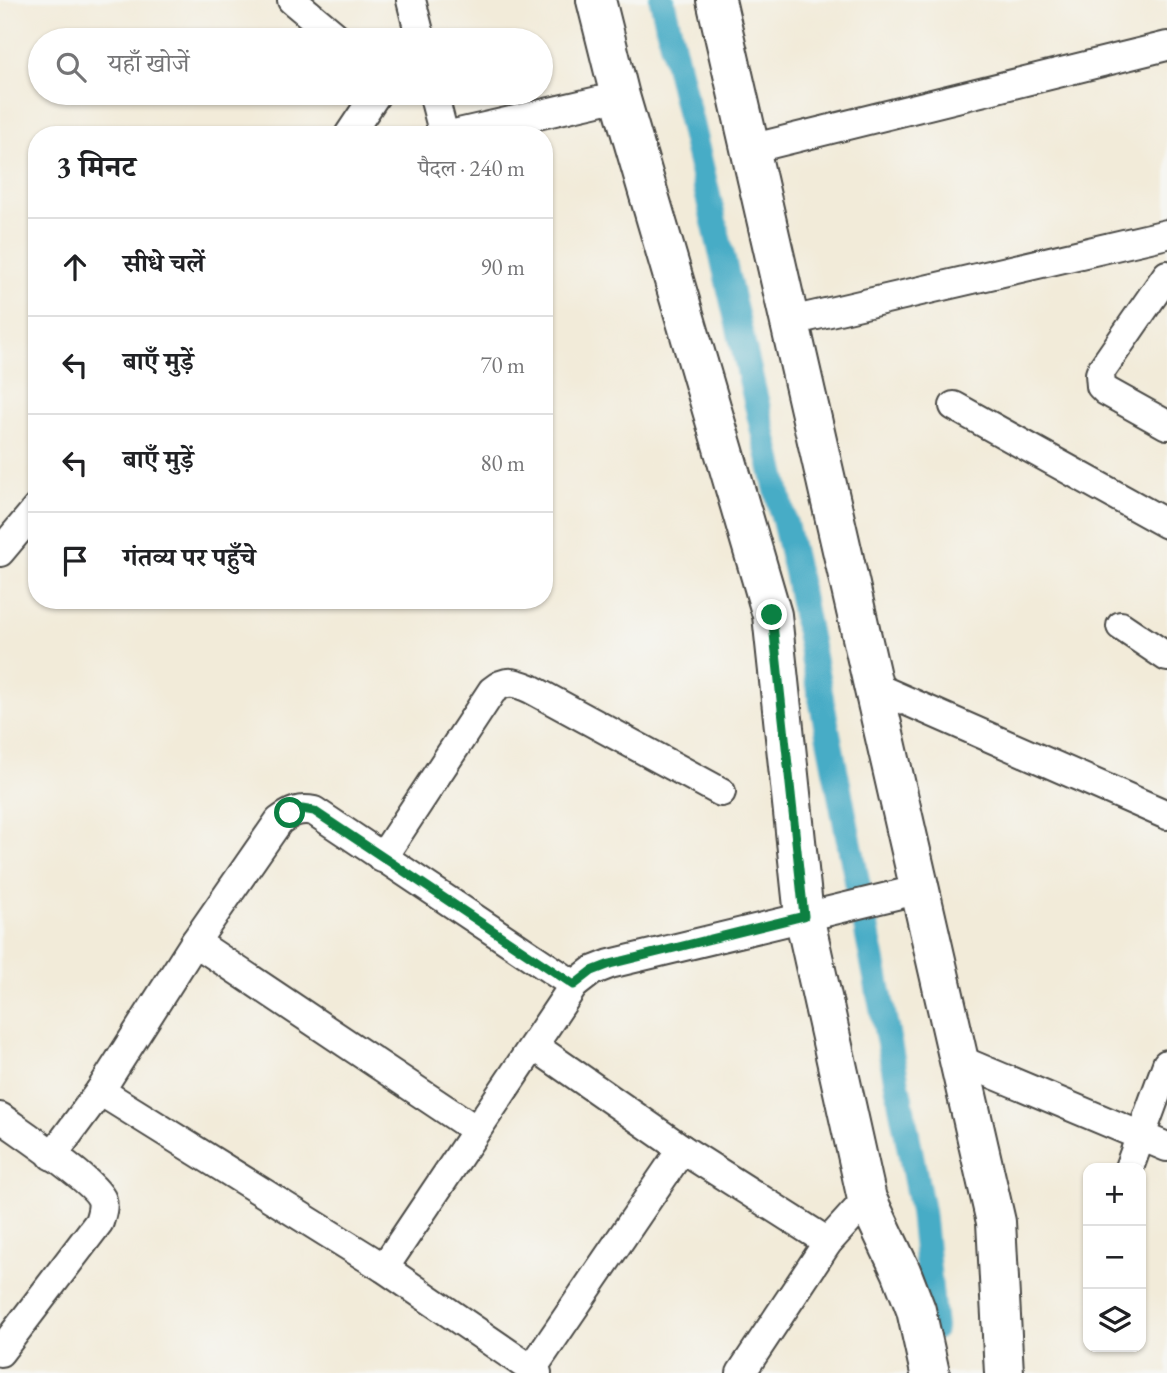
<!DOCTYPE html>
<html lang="hi">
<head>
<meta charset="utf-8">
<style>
	body { margin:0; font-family:"EB Garamond","Noto Serif Devanagari",serif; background:#f6f6f6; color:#202124 }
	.controls { position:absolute; right:21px; bottom:21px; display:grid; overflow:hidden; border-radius:14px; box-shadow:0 2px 5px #0004 }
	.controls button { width:63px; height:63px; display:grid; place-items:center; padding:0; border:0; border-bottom:2px solid #e0e0e0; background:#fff; color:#202124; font:35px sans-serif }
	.stop { position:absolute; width:21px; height:21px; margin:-16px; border:5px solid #0b8043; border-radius:50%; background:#fff }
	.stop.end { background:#0b8043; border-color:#fff; box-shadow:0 2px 7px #0008 }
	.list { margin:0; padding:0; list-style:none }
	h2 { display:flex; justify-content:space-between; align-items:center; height:91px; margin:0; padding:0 28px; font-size:30px }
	h2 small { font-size:23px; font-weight:400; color:#757577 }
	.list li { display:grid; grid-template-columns:46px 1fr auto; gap:21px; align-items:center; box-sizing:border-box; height:98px; padding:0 28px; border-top:2px solid #e0e0e0 }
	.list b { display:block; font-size:26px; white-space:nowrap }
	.list em { font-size:23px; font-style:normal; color:#757577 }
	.icon { flex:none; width:38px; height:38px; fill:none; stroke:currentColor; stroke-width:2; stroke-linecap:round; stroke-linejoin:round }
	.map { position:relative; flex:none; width:1167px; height:1373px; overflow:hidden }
	.search { position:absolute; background:#fff; box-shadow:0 2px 5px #0004; left:28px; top:28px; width:525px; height:77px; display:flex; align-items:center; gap:18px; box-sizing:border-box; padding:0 24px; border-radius:38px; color:#757577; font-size:26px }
	.panel { position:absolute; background:#fff; box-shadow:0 2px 5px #0004; left:28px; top:126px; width:525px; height:483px; border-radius:28px }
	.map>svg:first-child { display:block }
</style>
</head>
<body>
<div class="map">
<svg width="1167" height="1373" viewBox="0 0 1167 1373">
	<rect width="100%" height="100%" fill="#f6f6f2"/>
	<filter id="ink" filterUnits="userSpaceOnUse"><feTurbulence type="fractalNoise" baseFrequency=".0143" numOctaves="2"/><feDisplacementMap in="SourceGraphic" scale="14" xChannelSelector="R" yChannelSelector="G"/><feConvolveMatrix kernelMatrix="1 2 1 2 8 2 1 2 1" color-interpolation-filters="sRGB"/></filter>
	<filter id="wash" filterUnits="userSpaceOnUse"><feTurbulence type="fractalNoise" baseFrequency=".00686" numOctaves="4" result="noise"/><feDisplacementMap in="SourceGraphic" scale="28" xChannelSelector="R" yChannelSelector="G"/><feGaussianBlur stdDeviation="1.57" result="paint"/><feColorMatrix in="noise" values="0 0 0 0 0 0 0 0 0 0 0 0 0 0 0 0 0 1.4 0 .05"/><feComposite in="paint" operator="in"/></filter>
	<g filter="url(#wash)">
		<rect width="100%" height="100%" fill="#f2ebd9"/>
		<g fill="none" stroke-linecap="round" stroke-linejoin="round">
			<path stroke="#47acc6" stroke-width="26" d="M662,0L796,571L922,1211L934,1328"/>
		</g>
	</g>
	<g filter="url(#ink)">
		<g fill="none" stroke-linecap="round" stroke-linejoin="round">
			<defs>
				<g id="street">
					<path d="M292,0L340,40"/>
					<path d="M411,0L421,40"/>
					<path d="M433,93L444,135"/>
					<path d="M349,135L377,93"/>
					<path d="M450,135L620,96"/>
					<path d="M750,149L1167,46"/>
					<path d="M1167,275L1102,369L1100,374L1101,386L1106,391L1167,425"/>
					<path d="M791,321L1167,234"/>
					<path d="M954,406L1167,524"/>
					<path d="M0,552L37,508"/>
					<path d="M1121,626L1167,657"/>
					<path d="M875,687L1167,815"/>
					<path d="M382,858L492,691C506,679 515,682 531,689L721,792"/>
					<path d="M195,942L476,1130"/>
					<path d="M534,1046L682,1149L828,1242"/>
					<path d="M960,1060L1167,1147"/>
					<path d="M100,1091L384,1268L537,1373"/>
					<path d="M0,1117C19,1131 96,1182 102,1200C104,1208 101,1215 99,1222L0,1352"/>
					<path d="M52,1156L100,1091L195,942L279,821C291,812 299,808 314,811L574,985"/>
					<path d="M1129,1168L1167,1064"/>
					<path d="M384,1268L574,985L592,971L610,964L921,889"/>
					<path d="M532,1369L682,1149"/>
					<path d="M741,1373L828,1242L867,1199"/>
				</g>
				<g id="secondary">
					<path d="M596,0L620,96L772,615L804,916L867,1199L901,1271L916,1310L930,1373"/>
					<path d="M716,0L996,1222L1004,1373"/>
				</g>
			</defs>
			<use href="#street" stroke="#494845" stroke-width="32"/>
			<use href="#secondary" stroke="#494845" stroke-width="42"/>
			<use href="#street" stroke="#fff" stroke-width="28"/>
			<use href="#secondary" stroke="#fff" stroke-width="38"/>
		</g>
	</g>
	<g fill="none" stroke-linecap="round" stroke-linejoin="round" filter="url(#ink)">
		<path stroke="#0b8043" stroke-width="9" d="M290,813L302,809L314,811L574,985L592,971L610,964L804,916L772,615"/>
	</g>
</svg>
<div class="controls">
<button>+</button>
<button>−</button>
<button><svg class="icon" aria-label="layers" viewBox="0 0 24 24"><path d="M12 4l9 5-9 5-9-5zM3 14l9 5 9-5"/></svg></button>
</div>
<div class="stop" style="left:290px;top:813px"></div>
<div class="stop end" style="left:772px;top:615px"></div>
<div class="search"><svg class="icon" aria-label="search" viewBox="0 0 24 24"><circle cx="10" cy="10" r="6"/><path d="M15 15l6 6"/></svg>यहाँ खोजें</div>
<section class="panel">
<h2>3 मिनट<small>पैदल · 240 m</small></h2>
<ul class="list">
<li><svg class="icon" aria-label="ahead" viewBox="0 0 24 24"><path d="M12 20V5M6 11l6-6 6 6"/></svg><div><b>सीधे चलें</b></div><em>90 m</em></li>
<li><svg class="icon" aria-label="left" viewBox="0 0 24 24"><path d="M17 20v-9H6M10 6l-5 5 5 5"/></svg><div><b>बाएँ मुड़ें</b></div><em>70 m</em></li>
<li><svg class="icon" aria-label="left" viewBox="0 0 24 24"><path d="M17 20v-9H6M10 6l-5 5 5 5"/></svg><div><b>बाएँ मुड़ें</b></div><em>80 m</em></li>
<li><svg class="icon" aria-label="arrive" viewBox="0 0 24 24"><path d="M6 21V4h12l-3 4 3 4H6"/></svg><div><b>गंतव्य पर पहुँचे</b></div></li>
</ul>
</section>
</div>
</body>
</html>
